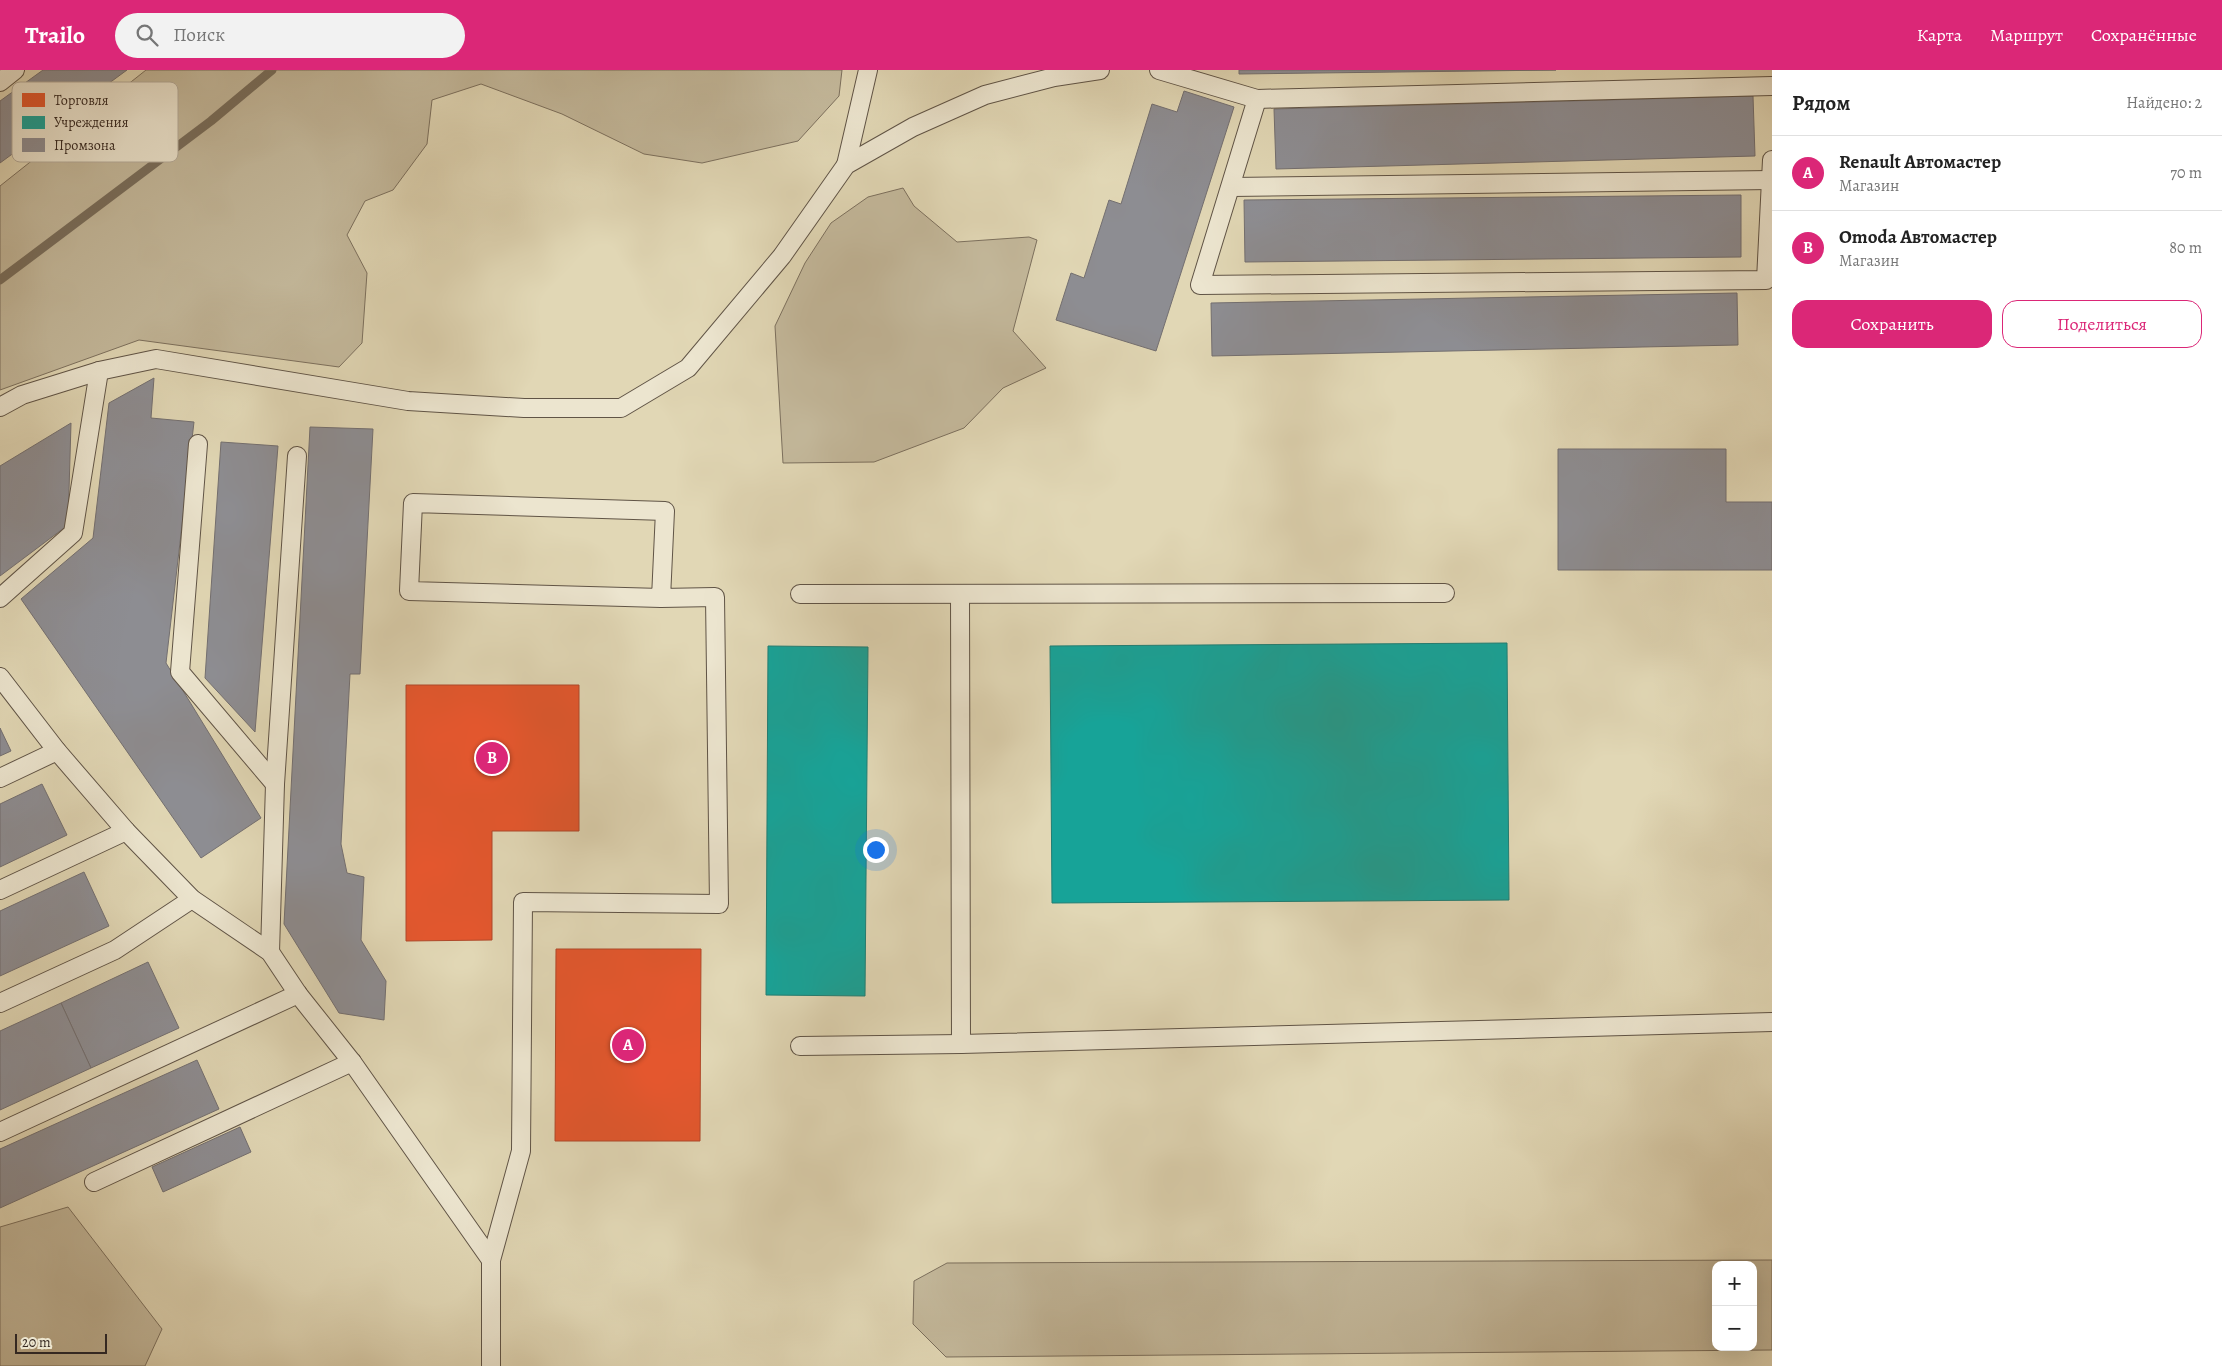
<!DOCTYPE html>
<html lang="ru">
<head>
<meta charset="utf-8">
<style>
	body { margin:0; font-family:Alegreya,serif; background:#f2f2f2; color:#222 }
	.controls { position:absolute; right:15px; bottom:15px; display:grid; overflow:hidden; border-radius:10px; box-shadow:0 5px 20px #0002 }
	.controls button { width:45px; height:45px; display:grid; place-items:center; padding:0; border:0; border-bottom:1px solid #e0e0e0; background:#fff; color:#222; font:25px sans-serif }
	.scale { position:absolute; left:15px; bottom:12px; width:92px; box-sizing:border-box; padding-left:5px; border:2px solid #352821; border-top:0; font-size:14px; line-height:18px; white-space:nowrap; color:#352821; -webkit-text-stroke:4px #ece5cf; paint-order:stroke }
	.you { position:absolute; left:875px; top:779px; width:18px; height:18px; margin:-12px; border:4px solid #fff; border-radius:50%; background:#1a73e8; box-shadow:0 0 0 8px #1a73e833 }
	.badge { display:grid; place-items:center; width:32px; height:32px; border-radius:50%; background:#db2777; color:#fff; font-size:16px; font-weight:700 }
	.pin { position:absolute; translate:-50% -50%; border:2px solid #fff; box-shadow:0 1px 5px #0006 }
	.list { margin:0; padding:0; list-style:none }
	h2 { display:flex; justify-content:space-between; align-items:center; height:65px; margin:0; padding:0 20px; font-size:21px }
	h2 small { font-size:16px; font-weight:400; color:#767676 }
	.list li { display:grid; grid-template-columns:32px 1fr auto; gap:15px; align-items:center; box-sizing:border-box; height:75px; padding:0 20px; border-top:1px solid #e0e0e0 }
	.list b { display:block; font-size:19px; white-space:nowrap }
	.list p { margin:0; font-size:16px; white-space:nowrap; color:#767676 }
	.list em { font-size:16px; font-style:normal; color:#767676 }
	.actions { display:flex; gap:10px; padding:15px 20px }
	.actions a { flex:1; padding:11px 0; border:1px solid #db2777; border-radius:15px; text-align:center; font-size:18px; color:#db2777 }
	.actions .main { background:#db2777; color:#fff }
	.icon { flex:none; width:28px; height:28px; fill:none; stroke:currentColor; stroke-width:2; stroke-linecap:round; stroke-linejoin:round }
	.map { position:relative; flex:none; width:1772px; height:1296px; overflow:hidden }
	header { display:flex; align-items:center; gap:30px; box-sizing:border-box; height:70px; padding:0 25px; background:#db2777; color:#fff }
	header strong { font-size:24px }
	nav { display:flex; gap:28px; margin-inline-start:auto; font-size:18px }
	.search { width:350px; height:45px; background:#f2f2f2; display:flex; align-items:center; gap:12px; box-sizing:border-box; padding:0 18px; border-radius:28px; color:#767676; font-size:19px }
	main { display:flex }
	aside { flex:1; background:#fff }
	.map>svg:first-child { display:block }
</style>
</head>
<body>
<header>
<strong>Trailo</strong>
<div class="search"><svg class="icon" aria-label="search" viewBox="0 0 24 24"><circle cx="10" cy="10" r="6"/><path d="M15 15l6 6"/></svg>Поиск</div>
<nav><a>Карта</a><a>Маршрут</a><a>Сохранённые</a></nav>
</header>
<main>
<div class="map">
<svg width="1772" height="1296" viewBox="0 0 1772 1296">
	<rect width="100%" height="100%" fill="#e1d7b5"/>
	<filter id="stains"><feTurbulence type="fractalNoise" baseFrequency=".004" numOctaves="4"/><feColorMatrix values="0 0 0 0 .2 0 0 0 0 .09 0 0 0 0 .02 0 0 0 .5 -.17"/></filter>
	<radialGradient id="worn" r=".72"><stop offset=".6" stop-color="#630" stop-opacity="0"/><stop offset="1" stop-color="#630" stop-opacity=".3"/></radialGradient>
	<g fill="#c4b99c" stroke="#7c705e" fill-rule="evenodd">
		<path d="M146,0H842L839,26L798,71L702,93L644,84L562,44L481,14L432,30L427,74L393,120L365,131L347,165L367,203L362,273L339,297L139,270L0,320V116Z"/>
		<path d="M903,118L914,136L957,172L1029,167L1037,170L1013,261L1046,298L1003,318L964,358L874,392L783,393L775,256L805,193L831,153L868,127Z"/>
		<path d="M68,1137L162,1259L145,1296H0V1157Z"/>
		<path d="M1772,1190V1280L946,1287L913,1254L914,1211L947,1193ZM1716,1195H1753V1277H1716Z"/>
	</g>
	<g fill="#e4572e" stroke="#b0492a">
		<path d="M406,615H579V761H492V870L406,871Z"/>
		<path d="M556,879H701L700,1071H555Z"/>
	</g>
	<g fill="#17a398" stroke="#207e74">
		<path d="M1507,573L1509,830L1052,833L1050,576Z"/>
		<path d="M768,576L868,577L865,926L766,925Z"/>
	</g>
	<g fill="#8d8d92" stroke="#736f70">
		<path d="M43,0H127L0,93V31Z"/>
		<path d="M1239,0H1556L1239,4Z"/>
		<path d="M1184,21L1234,37L1156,281L1056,250L1071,203L1084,208L1109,130L1121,134L1152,34L1177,42Z"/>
		<path d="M1753,26L1755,86L1276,99L1274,39Z"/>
		<path d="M1741,125V187L1245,192L1244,130Z"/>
		<path d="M1737,223L1738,275L1212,286L1211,233Z"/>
		<path d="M154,308L151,348L194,352L166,593L261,748L201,788L21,529L93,468L109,333Z"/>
		<path d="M71,353L68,455L0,506V396Z"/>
		<path d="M310,357L373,359L360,604H350L341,774L347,803L364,807L361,870L386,911L384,950L339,943L284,854Z"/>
		<path d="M221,372L278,376L255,662L205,608Z"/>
		<path d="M1558,379H1726V432H1772V500H1558Z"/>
		<path d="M0,658L11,681L0,686Z"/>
		<path d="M42,714L67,765L0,797V734Z"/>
		<path d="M84,802L109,856L0,906V841Z"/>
		<path d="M148,892L179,958L91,998L61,933Z"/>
		<path d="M61,933L91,998L0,1040V961Z"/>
		<path d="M197,990L219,1039L0,1138V1079Z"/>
		<path d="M240,1057L251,1082L163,1122L152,1097Z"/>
	</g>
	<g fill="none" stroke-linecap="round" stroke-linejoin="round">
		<path stroke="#796e5c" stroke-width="9" d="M0,210L211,51L272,0"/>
		<defs>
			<g id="lane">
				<path d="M1159,0L1257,29L1772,16"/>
				<path d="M0,12L15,0"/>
				<path d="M1257,29L1200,215L1766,210L1772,90"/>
				<path d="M846,95L868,0"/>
				<path d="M1231,117L1771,110"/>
				<path d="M0,337L22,325L99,301L156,289L408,331L524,338H621L688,298L782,186L846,95L913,57L985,25L1054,7L1100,0"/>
				<path d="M198,374L180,602L275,714"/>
				<path d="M800,524L1445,523"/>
				<path d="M960,524L961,974"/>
				<path d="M0,528L73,463L99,301"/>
				<path d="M0,607L57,681L126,761L192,829L270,882L298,924L352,992L491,1190V1296"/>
				<path d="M0,708L57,681"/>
				<path d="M0,820L126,761"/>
				<path d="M270,882L275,714L297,386"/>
				<path d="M0,933L115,880L192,829"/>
				<path d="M800,976L961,974L1772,952"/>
				<path d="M0,1062L298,924"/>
				<path d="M94,1112L352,992"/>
				<path d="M491,1190L521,1081L523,832L719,834L715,527L661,528L409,521L413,433L665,441L661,528"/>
			</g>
		</defs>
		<use href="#lane" stroke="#605446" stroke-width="20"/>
		<use href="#lane" stroke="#ece5cf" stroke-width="18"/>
	</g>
	<rect x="12" y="12" width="166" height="80" rx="8" fill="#ece5cf" stroke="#b5ac9b" stroke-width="1"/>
	<rect x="22" y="23" width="23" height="14" fill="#e4572e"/>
	<rect x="22" y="46" width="23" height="13" fill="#17a398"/>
	<rect x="22" y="68" width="23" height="14" fill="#8d8d92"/>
	<g font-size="14" fill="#352821">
		<text x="54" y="35">Торговля</text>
		<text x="54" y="57">Учреждения</text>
		<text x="54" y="80">Промзона</text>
	</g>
	<rect width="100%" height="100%" filter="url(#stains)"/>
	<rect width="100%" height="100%" fill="url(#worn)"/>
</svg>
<div class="controls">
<button>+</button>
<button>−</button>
</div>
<div class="scale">20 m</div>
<div class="you"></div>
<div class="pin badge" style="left:628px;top:975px">A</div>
<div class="pin badge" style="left:492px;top:688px">B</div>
</div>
<aside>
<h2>Рядом<small>Найдено: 2</small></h2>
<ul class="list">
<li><span class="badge">A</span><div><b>Renault Автомастер</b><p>Магазин</p></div><em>70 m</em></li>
<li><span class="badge">B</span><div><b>Omoda Автомастер</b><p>Магазин</p></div><em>80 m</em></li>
</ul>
<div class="actions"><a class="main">Сохранить</a><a>Поделиться</a></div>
</aside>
</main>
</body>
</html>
